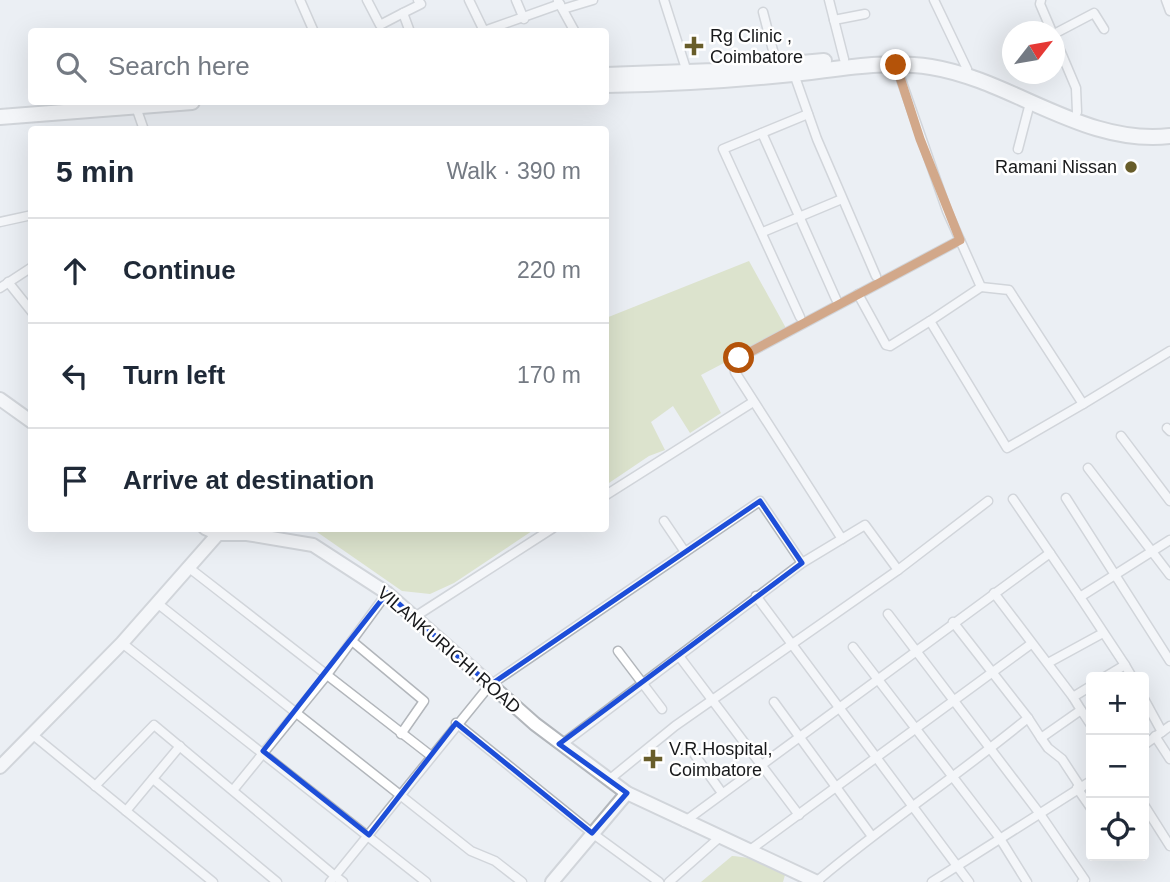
<!DOCTYPE html>
<html lang="en">
<head>
<meta charset="utf-8">
<style>
	body { margin:0; font-family:Helvetica,sans-serif; background:#f2f2f3; color:#1f2937 }
	.controls { position:absolute; right:21px; bottom:21px; display:grid; overflow:hidden; border-radius:7px; box-shadow:0 7px 28px #0002 }
	.controls button { width:63px; height:63px; display:grid; place-items:center; padding:0; border:0; border-bottom:2px solid #e0e1e3; background:#fff; color:#1f2937; font:35px sans-serif }
	.compass { position:absolute; left:1002px; top:21px; width:63px; height:63px; border-radius:50%; background:#fff; box-shadow:0 7px 28px #0002; rotate:59deg }
	.stop { position:absolute; width:21px; height:21px; margin:-16px; border:5px solid #b45309; border-radius:50%; background:#fff }
	.stop.end { background:#b45309; border-color:#fff; box-shadow:0 2px 7px #0008 }
	.list { margin:0; padding:0; list-style:none }
	h2 { display:flex; justify-content:space-between; align-items:center; height:91px; margin:0; padding:0 28px; font-size:30px }
	h2 small { font-size:23px; font-weight:400; color:#747a83 }
	.list li { display:grid; grid-template-columns:46px 1fr auto; gap:21px; align-items:center; box-sizing:border-box; height:105px; padding:0 28px; border-top:2px solid #e0e1e3 }
	.list b { display:block; font-size:26px; white-space:nowrap }
	.list em { font-size:23px; font-style:normal; color:#747a83 }
	.icon { flex:none; width:38px; height:38px; fill:none; stroke:currentColor; stroke-width:2; stroke-linecap:round; stroke-linejoin:round }
	.map { position:relative; flex:none; width:1170px; height:882px; overflow:hidden }
	.search { position:absolute; background:#fff; box-shadow:0 7px 28px #0002; left:28px; top:28px; width:581px; height:77px; display:flex; align-items:center; gap:18px; box-sizing:border-box; padding:0 24px; border-radius:7px; color:#747a83; font-size:26px }
	.panel { position:absolute; background:#fff; box-shadow:0 7px 28px #0002; left:28px; top:126px; width:581px; height:406px; border-radius:7px }
	.map>svg:first-child { display:block }
</style>
</head>
<body>
<div class="map">
<svg width="1170" height="882" viewBox="0 0 1170 882">
	<rect width="100%" height="100%" fill="#ebeff4"/>
	<g fill="#cad49e">
		<path d="M749,261L787,330L701,375L721,413L690,433L673,406L651,422L665,450L649,456L606,485V318Z"/>
		<path d="M277,529L535,528V529L454,583L430,594L402,591L317,532Z"/>
		<path d="M732,856C749,857 773,862 785,875L783,882H701Z"/>
	</g>
	<g fill="none" stroke-linecap="round" stroke-linejoin="round">
		<defs>
			<g id="street">
				<path d="M300,0L314,32"/>
				<path d="M367,0L380,25L403,13L410,32"/>
				<path d="M469,0L484,31L560,4"/>
				<path d="M516,0L524,19"/>
				<path d="M664,0L687,72"/>
				<path d="M829,0L844,59"/>
				<path d="M934,0L967,69"/>
				<path d="M1041,0L1040,4L1052,32"/>
				<path d="M1166,0L1170,11"/>
				<path d="M558,1L575,32"/>
				<path d="M563,9L593,0"/>
				<path d="M763,12L777,66"/>
				<path d="M403,13L421,4L418,0"/>
				<path d="M834,20L865,14"/>
				<path d="M1054,34L1094,13L1104,29"/>
				<path d="M1054,36L1076,88L1077,112"/>
				<path d="M896,65L947,211L981,287L1009,290L1083,404L1170,351"/>
				<path d="M794,74L817,139L876,276"/>
				<path d="M136,107L144,130"/>
				<path d="M762,133L836,299"/>
				<path d="M1018,149L1030,103"/>
				<path d="M0,222L32,215"/>
				<path d="M763,232L842,199"/>
				<path d="M8,282L32,312"/>
				<path d="M981,287L930,321L1007,448L1083,404"/>
				<path d="M0,288L32,267"/>
				<path d="M858,294L886,345L890,346L930,321"/>
				<path d="M800,317L723,149L808,114"/>
				<path d="M1167,428L1170,431"/>
				<path d="M1121,436L1170,501"/>
				<path d="M1088,468L1170,575"/>
				<path d="M606,495L753,402"/>
				<path d="M1066,498L1170,661"/>
				<path d="M1013,499L1080,597"/>
				<path d="M664,521L685,552"/>
				<path d="M842,539L735,372L734,365L739,358L960,240"/>
				<path d="M188,567L430,755"/>
				<path d="M898,570L988,501"/>
				<path d="M994,593L1073,697"/>
				<path d="M756,596L969,882"/>
				<path d="M157,603L471,851L495,861L522,882"/>
				<path d="M888,614L1040,814L1085,880L1082,882"/>
				<path d="M413,618L553,528"/>
				<path d="M953,622L1028,718"/>
				<path d="M352,641L424,701L401,734"/>
				<path d="M122,643L426,882"/>
				<path d="M853,647L999,837L1027,882"/>
				<path d="M618,651L662,709"/>
				<path d="M679,656L799,815"/>
				<path d="M1048,663L1103,633"/>
				<path d="M1125,665L1132,677"/>
				<path d="M1105,677L1125,665L1080,597L1170,540"/>
				<path d="M1144,699L1162,732"/>
				<path d="M774,702L871,835"/>
				<path d="M1081,710L1091,725"/>
				<path d="M456,723L592,833L659,882"/>
				<path d="M33,735L213,882"/>
				<path d="M1155,736L1170,759"/>
				<path d="M1041,738L1048,748L1062,759L1081,788"/>
				<path d="M561,745L802,563L865,525L898,570L675,726L610,779"/>
				<path d="M1144,745L1170,726"/>
				<path d="M692,751L722,793"/>
				<path d="M153,779L277,882"/>
				<path d="M95,786L154,725L335,876L330,882"/>
				<path d="M1077,788L1091,808"/>
				<path d="M234,789L326,676L387,593"/>
				<path d="M1144,805L1170,846"/>
				<path d="M126,811L180,746"/>
				<path d="M684,822L1050,553"/>
				<path d="M750,850L1031,644"/>
				<path d="M343,882L335,876L490,685L760,501L802,563"/>
				<path d="M669,882L720,837"/>
				<path d="M816,882C884,824 959,775 1028,718L1041,738L1081,710L1073,697L1091,686"/>
				<path d="M932,882L1091,781"/>
			</g>
			<g id="secondary">
				<path d="M0,399L32,422"/>
				<path d="M205,528L218,534H247L313,545L387,593L535,724L627,793L817,882"/>
				<path d="M0,767L122,643L218,534"/>
				<path d="M552,882L627,793"/>
			</g>
			<g id="highway">
				<path d="M606,75L714,71L824,61"/>
				<path d="M606,85C664,84 723,81 782,75C831,71 881,59 931,67C1012,80 1084,146 1170,136"/>
				<path d="M0,117L192,102"/>
			</g>
		</defs>
		<use href="#street" stroke="#b2b6bb" stroke-width="11"/>
		<use href="#secondary" stroke="#b2b6bb" stroke-width="16"/>
		<use href="#highway" stroke="#b2b6bb" stroke-width="18"/>
		<use href="#street" stroke="#fff" stroke-width="8"/>
		<use href="#secondary" stroke="#fff" stroke-width="12"/>
		<use href="#highway" stroke="#fff" stroke-width="14"/>
	</g>
	<g fill="none" stroke-linecap="round" stroke-linejoin="round">
		<path stroke="#b45309" stroke-width="9" d="M739,358L960,240L920,139L896,65"/>
	</g>
	<path d="M0 0H1170V882H0ZM760,501L802,563L559,744L627,793L592,833L456,723L369,835L263,751L387,593L490,685Z" fill="#ebeff4" fill-opacity=".55" fill-rule="evenodd"/>
	<path fill="none" stroke="#1d4ed8" stroke-width="5" stroke-linejoin="round" d="M760,501L802,563L559,744L627,793L592,833L456,723L369,835L263,751L387,593L490,685Z"/>
	<g fill="#685d2a" stroke="#fff" stroke-width="2.5">
		<path d="M690.5 35.5h7v7h7v7h-7v7h-7v-7h-7v-7h7z"/>
		<circle cx="1131" cy="167" r="7"/>
		<path d="M649.5 748.5h7v7h7v7h-7v7h-7v-7h-7v-7h7z"/>
	</g>
	<g text-anchor="middle" stroke-width="5" stroke-linejoin="round" paint-order="stroke">
		<g font-size="18" fill="#18191b" stroke="#fff" text-anchor="start">
			<text x="710" y="42">Rg Clinic ,<tspan x="710" dy="21">Coimbatore</tspan></text>
			<text x="1117" y="173" text-anchor="end">Ramani Nissan</text>
			<text x="669" y="755">V.R.Hospital,<tspan x="669" dy="21">Coimbatore</tspan></text>
		</g>
		<g font-size="18" fill="#18191b" stroke="#fff">
			<text transform="translate(449 650) rotate(41)" y="6">VILANKURICHI ROAD</text>
		</g>
	</g>
</svg>
<div class="controls">
<button>+</button>
<button>−</button>
<button><svg class="icon" aria-label="locate" viewBox="0 0 24 24"><circle cx="12" cy="12" r="6"/><path d="M12 2v4M12 18v4M2 12h4M18 12h4"/></svg></button>
</div>
<svg class="compass" viewBox="-18 -18 36 36"><path d="M0-13l5 13h-10z" fill="#e53935"/><path d="M0 13l5-13h-10z" fill="#747a83"/></svg>
<div class="stop" style="left:739px;top:358px"></div>
<div class="stop end" style="left:896px;top:65px"></div>
<div class="search"><svg class="icon" aria-label="search" viewBox="0 0 24 24"><circle cx="10" cy="10" r="6"/><path d="M15 15l6 6"/></svg>Search here</div>
<section class="panel">
<h2>5 min<small>Walk · 390 m</small></h2>
<ul class="list">
<li><svg class="icon" aria-label="ahead" viewBox="0 0 24 24"><path d="M12 20V5M6 11l6-6 6 6"/></svg><div><b>Continue</b></div><em>220 m</em></li>
<li><svg class="icon" aria-label="left" viewBox="0 0 24 24"><path d="M17 20v-9H6M10 6l-5 5 5 5"/></svg><div><b>Turn left</b></div><em>170 m</em></li>
<li><svg class="icon" aria-label="arrive" viewBox="0 0 24 24"><path d="M6 21V4h12l-3 4 3 4H6"/></svg><div><b>Arrive at destination</b></div></li>
</ul>
</section>
</div>
</body>
</html>
